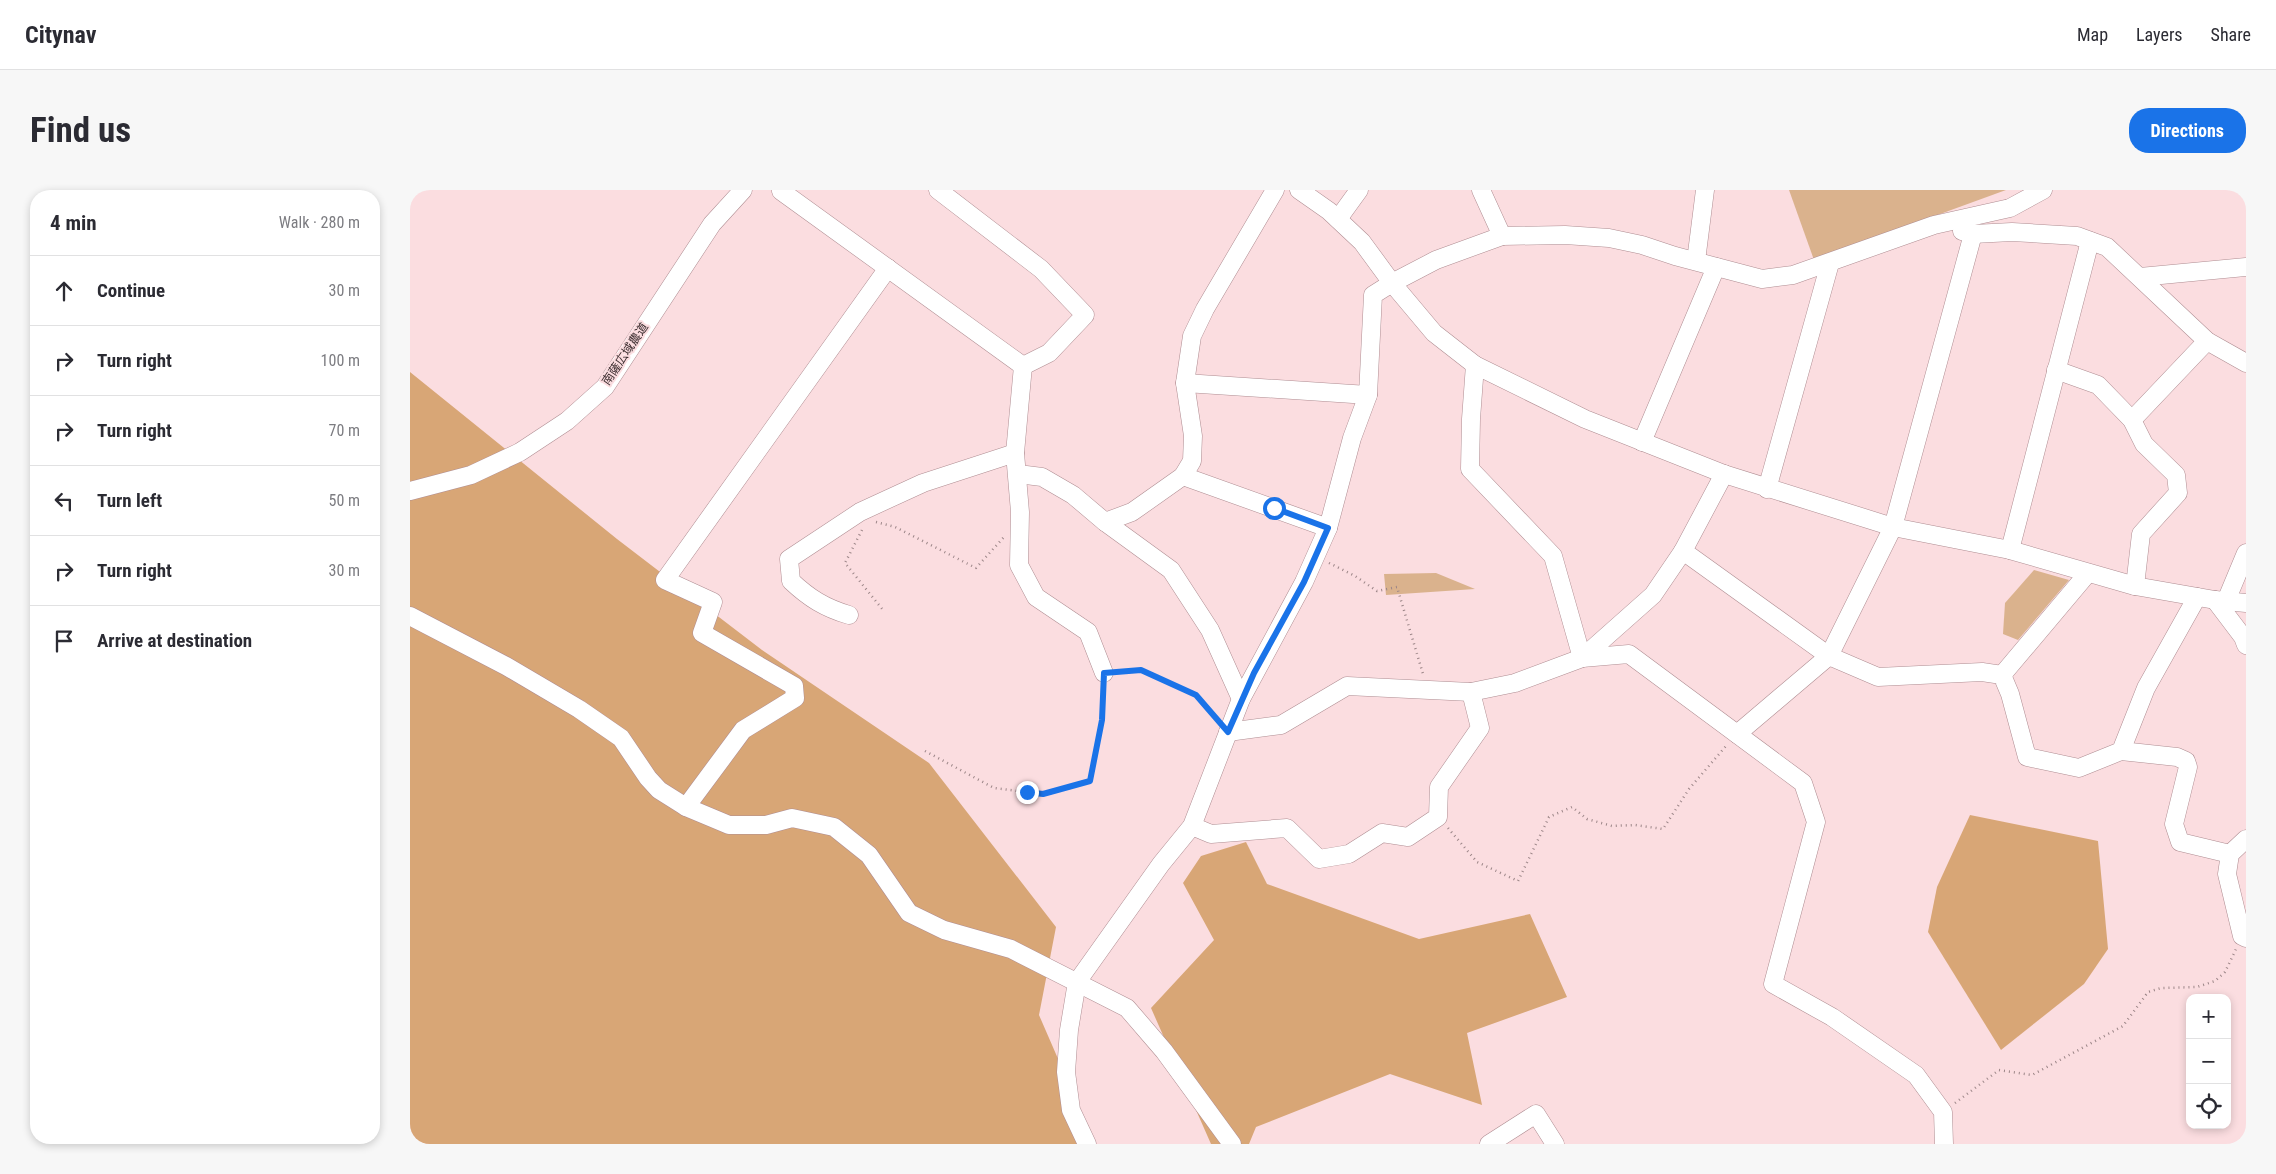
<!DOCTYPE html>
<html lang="en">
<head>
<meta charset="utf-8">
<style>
	body { margin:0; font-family:"Roboto Condensed","Noto Sans JP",sans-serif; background:#f7f7f7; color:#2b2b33 }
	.controls { position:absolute; right:15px; bottom:15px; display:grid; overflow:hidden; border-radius:10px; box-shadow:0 2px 8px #0003 }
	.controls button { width:45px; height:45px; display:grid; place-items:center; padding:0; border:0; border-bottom:1px solid #e1e1e2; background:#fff; color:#2b2b33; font:25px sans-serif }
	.stop { position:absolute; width:15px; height:15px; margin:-11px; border:4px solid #1a73e8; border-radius:50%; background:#fff }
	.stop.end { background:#1a73e8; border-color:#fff; box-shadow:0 1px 5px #0008 }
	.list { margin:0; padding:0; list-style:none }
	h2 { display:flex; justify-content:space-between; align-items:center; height:65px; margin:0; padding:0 20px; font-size:21px }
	h2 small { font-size:16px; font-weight:400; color:#7c7c81 }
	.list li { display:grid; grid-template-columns:32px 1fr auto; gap:15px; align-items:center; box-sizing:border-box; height:70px; padding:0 20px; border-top:1px solid #e1e1e2 }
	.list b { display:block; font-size:19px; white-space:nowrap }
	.list em { font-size:16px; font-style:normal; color:#7c7c81 }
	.icon { flex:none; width:28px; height:28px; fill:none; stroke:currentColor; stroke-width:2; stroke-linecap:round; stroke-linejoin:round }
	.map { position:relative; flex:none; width:1836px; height:954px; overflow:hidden; border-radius:20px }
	header { display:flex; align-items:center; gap:30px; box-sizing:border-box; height:70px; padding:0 25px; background:#fff; border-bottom:1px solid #e1e1e2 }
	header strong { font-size:24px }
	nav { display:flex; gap:28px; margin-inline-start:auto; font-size:18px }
	.intro { display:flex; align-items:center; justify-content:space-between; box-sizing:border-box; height:120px; padding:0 30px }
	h1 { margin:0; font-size:35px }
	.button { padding:12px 22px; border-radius:20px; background:#1a73e8; color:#fff; font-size:18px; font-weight:700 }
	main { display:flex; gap:30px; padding:0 30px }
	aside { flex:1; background:#fff; border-radius:20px; box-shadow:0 2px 8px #0003 }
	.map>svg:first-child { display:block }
</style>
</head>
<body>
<header>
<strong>Citynav</strong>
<nav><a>Map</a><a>Layers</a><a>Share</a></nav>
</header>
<div class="intro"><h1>Find us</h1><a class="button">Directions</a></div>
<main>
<aside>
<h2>4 min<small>Walk · 280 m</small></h2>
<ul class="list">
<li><svg class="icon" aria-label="ahead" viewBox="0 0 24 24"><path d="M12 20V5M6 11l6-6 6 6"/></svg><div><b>Continue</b></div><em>30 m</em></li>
<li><svg class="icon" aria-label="right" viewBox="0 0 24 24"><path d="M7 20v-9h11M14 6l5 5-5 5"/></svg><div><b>Turn right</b></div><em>100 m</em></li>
<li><svg class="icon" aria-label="right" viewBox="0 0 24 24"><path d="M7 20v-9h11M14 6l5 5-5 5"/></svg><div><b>Turn right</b></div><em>70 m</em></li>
<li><svg class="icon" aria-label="left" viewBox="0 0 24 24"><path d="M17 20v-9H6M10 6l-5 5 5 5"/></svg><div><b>Turn left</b></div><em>50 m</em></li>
<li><svg class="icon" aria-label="right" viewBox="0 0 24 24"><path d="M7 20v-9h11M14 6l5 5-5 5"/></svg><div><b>Turn right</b></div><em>30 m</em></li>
<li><svg class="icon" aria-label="arrive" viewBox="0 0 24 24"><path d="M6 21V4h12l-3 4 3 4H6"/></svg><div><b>Arrive at destination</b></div></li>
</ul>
</aside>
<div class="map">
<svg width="1836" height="954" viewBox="0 0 1836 954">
	<rect width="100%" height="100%" fill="#fbdde0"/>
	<g fill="#dab28d">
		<path d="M1379,0H1596L1404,70Z"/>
		<path d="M1624,380L1659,390L1608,450L1593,444L1595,413Z"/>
		<path d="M1026,383L1065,399L976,405L974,384Z"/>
	</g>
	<g fill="#d8a676">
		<path d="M0,182L207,349L352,460L519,573L646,737L629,825L685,954H0Z"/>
		<path d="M1560,625L1688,651L1698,759L1674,794L1591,860L1518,742L1527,697Z"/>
		<path d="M836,652L857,694L1009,749L1120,724L1157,807L1057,843L1072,915L980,884L846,937L839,954H801L741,818L804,750L773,693L791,666Z"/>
	</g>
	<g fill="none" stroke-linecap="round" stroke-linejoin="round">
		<defs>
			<g id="minor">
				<path d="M528,0L631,79L675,125L639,163L613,176"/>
				<path d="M889,0L919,21L952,52L982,93L1024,143L1065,175L1175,229L1314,284L1483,337L1600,360L1725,396L1805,410L1836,413"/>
				<path d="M1071,0L1092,46"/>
				<path d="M371,1L613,176"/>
				<path d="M928,29L949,0"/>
				<path d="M1552,41L1563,44L1602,42L1667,46L1697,57L1797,151L1836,173"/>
				<path d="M1286,71L1295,0"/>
				<path d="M1730,87L1836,77"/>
				<path d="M1065,175L1061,229L1060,279L1143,366L1172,468"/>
				<path d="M613,176L605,263L610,322L609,375L626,407L678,442L694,483"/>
				<path d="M1646,180L1688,195L1722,230L1734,254L1766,285L1768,303L1731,344L1725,396"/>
				<path d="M775,193L958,205"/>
				<path d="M1722,230L1797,151"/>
				<path d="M1232,252L1306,77"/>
				<path d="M608,284L632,287L663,305L695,332L761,380L800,440L831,509"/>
				<path d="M1314,284L1273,361L1419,466L1468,487L1572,482L1592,485L1600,504L1617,567L1669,578L1711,561L1736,498L1787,407"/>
				<path d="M773,286L918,338"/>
				<path d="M1357,299L1420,73"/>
				<path d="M0,301L61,285L110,262L157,231L195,197L302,34L333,0"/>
				<path d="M695,332L722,322L773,286L782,271L783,246L775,193L782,146L795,119L865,0"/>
				<path d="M1600,360L1680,51"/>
				<path d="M1805,410L1833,447L1836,455"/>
				<path d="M1816,411L1836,363"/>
				<path d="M439,425C415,418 399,408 381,391L379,369L450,322L513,293L605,263"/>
				<path d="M0,426L96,476L169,519L211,548L238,588L249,600L276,617L319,635H356L382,628L424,637L459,665L499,723L534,740L601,759L717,818L754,861L822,954"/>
				<path d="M1172,468L1243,405L1273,361"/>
				<path d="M1592,485L1678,383"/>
				<path d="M818,542L871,535L937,496L1061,502L1105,493L1172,468L1219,464L1393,593L1406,632L1363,794L1422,827L1506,885L1533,922L1534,954"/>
				<path d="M1327,544L1419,466L1483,337L1563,44"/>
				<path d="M1711,561L1767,567L1776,571L1778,577L1764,634L1770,652L1820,664"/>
				<path d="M276,617L333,540L385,508L384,496L292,443L303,412L255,390L478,78"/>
				<path d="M782,636L801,644L877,638L909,669L939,664L972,643L998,647L1028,627L1029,597L1070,538L1061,502"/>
				<path d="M1836,649L1820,664L1817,684L1832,746L1836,748"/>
				<path d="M677,954L661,920L656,882L659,840L667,792L751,674L782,636L831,509L894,392L918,338L942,248L958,205L963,105L982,93L1026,70L1092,46L1155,45L1199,48L1232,55L1265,66L1352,89L1383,85L1524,35L1600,18L1633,0"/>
				<path d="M1079,954L1126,924L1145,954"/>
			</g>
		</defs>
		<use href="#minor" stroke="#af8d92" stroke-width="19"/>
		<g stroke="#9c8688" stroke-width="2.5" stroke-dasharray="1 4" stroke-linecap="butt">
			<path d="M466,332L485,337L566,378L594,347"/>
			<path d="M452,340L435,373L473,420"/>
			<path d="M919,373L945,386L967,401L987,397L1013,484"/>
			<path d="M708,482L731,480L786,505L806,529"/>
			<path d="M515,561L584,598L633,604L680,591L692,530L693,497"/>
			<path d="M1038,638L1067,672L1108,691L1139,627L1162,617L1177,629L1202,636L1225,635L1253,639L1279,599L1316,556"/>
			<path d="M1545,913L1589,880L1622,885L1713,836L1738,802L1751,798L1787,797L1805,791L1815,782L1826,759"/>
		</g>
		<use href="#minor" stroke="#fff" stroke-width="18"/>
	</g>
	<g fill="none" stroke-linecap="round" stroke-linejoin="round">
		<path stroke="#1a73e8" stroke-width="6" d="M617,602L633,604L680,591L692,530L694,483L731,480L786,505L818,542L844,483L894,392L918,338L864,318"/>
	</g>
	<g text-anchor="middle" stroke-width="4" stroke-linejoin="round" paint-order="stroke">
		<g font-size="12" fill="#3b2d2f" stroke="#fbdde0">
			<text transform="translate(215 164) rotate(-56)" y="4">南薩広域農道</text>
		</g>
	</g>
</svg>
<div class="controls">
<button>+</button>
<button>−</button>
<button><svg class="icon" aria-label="locate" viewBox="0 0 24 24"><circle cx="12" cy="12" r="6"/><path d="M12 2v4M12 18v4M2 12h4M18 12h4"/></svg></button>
</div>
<div class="stop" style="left:864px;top:318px"></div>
<div class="stop end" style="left:617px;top:602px"></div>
</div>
</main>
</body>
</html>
